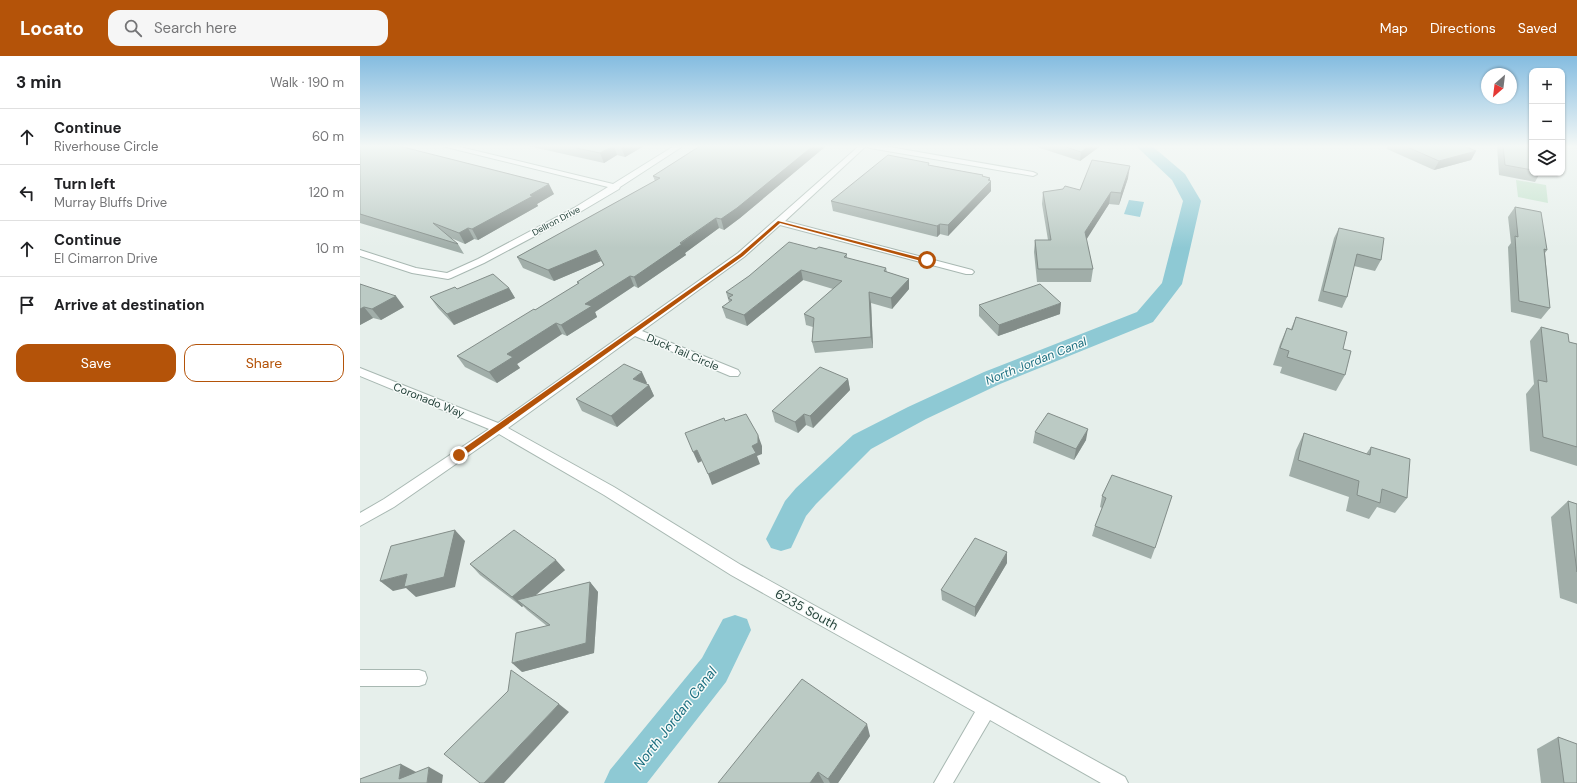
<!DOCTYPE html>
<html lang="en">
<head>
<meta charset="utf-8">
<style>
	body { margin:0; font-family:"DM Sans",sans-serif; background:#f6f6f6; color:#202124 }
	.controls { position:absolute; right:12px; top:12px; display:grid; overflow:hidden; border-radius:8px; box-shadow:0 1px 3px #0004 }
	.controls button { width:36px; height:36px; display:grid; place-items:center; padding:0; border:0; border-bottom:1px solid #e0e0e0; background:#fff; color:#202124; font:20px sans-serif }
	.compass { position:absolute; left:1121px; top:12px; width:36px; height:36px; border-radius:50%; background:#fff; box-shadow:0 1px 3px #0004; rotate:208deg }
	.stop { position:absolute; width:12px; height:12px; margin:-9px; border:3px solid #b45309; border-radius:50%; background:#fff }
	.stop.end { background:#b45309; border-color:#fff; box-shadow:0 1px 4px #0008 }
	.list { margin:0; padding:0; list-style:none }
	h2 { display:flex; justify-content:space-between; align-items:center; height:52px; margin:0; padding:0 16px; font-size:17px }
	h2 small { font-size:13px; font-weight:400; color:#757577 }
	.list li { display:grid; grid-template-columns:26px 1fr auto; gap:12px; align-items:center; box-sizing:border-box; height:56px; padding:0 16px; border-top:1px solid #e0e0e0 }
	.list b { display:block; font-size:15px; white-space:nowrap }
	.list p { margin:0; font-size:13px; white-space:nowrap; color:#757577 }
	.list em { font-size:13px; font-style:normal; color:#757577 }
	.actions { display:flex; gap:8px; padding:12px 16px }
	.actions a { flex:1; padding:9px 0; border:1px solid #b45309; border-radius:12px; text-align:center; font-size:14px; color:#b45309 }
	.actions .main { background:#b45309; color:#fff }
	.icon { flex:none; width:22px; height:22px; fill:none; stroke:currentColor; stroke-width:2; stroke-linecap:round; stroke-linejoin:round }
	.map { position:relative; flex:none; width:1217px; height:727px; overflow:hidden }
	header { display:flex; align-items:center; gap:24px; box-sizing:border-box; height:56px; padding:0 20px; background:#b45309; color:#fff }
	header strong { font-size:19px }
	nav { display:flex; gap:22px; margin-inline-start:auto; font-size:14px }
	.search { width:280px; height:36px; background:#f6f6f6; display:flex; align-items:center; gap:10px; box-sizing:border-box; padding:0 14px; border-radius:12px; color:#757577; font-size:15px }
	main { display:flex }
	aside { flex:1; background:#fff }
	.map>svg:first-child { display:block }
</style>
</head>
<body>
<header>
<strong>Locato</strong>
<div class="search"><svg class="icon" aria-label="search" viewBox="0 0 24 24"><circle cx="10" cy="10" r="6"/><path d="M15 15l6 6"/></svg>Search here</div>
<nav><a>Map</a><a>Directions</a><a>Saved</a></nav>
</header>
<main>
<aside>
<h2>3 min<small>Walk · 190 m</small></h2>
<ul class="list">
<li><svg class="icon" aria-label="ahead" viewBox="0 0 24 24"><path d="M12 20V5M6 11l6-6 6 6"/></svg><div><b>Continue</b><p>Riverhouse Circle</p></div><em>60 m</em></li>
<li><svg class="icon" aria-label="left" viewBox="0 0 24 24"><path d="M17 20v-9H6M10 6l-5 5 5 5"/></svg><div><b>Turn left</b><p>Murray Bluffs Drive</p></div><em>120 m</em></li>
<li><svg class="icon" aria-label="ahead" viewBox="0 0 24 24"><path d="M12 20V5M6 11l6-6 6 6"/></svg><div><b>Continue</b><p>El Cimarron Drive</p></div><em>10 m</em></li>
<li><svg class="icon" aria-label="arrive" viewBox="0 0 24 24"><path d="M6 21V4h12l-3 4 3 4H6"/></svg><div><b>Arrive at destination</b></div></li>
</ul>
<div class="actions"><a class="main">Save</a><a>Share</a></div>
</aside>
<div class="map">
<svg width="1217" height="727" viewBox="0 0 1217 727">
	<rect width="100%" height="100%" fill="#e6efeb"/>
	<path fill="#bfe0c8" d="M1156,124L1186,129L1188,147L1158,141Z"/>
	<path fill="#8ec9d4" d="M769,144L784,146L780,161L764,158Z"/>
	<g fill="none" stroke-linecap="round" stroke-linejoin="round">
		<g fill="#8ec9d4" fill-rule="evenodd">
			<path d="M776,90H792L825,118L841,145L822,228L793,266L640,328L566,363L511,393L456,448L446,460L431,492L421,495L411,492L406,483L425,445L436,432L493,379L548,351L624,316L777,256L802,227L823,145L812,124Z"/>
			<path d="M375,559L387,563L391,574L366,626L287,727H244L250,714L342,602L363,563Z"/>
		</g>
		<defs>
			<g id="minor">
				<path d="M82,90H96L253,128L314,90H323L260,131L259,133L220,156L124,207L91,222L88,223L52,217L0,200V194L56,212L87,217L118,203L214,152L248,131Z"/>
				<path d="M499,90H524L673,116L677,118L673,120L510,92L506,90L425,165L612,214L614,216L612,218H606L420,169L384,201L282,275L378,314L380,317L378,320H370L275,280L148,372L254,431L381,509L765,721L768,727H741L630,664L593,727H574L615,656L371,519L244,439L139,378L34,451L0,470V457L24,443L129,373L0,320V312L138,367L378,197Z"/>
				<path d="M0,614H59L65,616L67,622L65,628L59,630H0Z"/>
			</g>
		</defs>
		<use href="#minor" stroke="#a8b8b2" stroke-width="2"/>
		<use href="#minor" fill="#fff" fill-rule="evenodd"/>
	</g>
	<g fill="#a1aea9">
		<path d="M0,90L194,138L177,148L178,150L118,184L114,183L105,188L91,182L98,188L104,198L0,167Z"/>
		<path d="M168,90H284L265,101L257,99L244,107Z"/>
		<path d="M340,90H466L380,162L364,174L359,172L325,197L326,199L278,232L274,230L235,256L237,261L207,280L202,278L157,308L160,312L137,327L105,311L97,300L175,254L218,228L217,226L244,210L241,205L194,225L163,212L157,201L295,125L293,120Z"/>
		<path d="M674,90H740L739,91L720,105Z"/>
		<path d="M1028,90H1104L1116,95L1111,104L1074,114L1027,93Z"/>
		<path d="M1137,90H1172V117H1180L1175,126L1139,119Z"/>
		<path d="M569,109L623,119V121L630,122V125H631V135L588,180L580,178L577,181L473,155L471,145Z"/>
		<path d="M768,122L759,149L749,148L726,183L733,213L731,226H677L674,196L675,184H688L682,148L683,136L720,134Z"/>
		<path d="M1155,151L1187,194L1185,197L1190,252L1181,263L1151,256L1148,191L1151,187L1148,161Z"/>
		<path d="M979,172L1021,204L1015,215L994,210L987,241L982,252L958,245L974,182Z"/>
		<path d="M456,193L487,198V202L526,212L527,216L549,223V233L532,253L511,247L513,292L455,297L452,286L453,271L446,269L444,258L473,233L443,224L387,270L366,262L362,251L369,246L366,236Z"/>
		<path d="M0,228L44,251L21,264L13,262L0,269Z"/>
		<path d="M149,232L155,242L94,269L78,252L70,241L97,233Z"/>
		<path d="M619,249L700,258L638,280L619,260Z"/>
		<path d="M936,261L983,293L985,319L976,335L920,317L922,311L913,309L920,288L927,272L931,273Z"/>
		<path d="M1181,271L1209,286L1217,288V410L1170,395L1166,338L1174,328L1170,285Z"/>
		<path d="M488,323L490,334L453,372L446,369L438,377L415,366L412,355Z"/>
		<path d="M287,327L286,328L289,329L294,340L257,371L222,355L216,343Z"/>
		<path d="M675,376L726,384L714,404L673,387Z"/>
		<path d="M944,377L1006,398L1011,391L1047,442L1035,457L1017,451L1009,463L986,455L989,441L929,420L936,394Z"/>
		<path d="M752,419L795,492L791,503L732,480L735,470L742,452L740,451L742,440Z"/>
		<path d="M1208,445L1217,448V548L1200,542L1191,461Z"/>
		<path d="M647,507L615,561L582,544L581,534Z"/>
		<path d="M110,508L205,514L175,540L230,526L238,536L234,597L162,616L187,570L167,554L163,550L162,551L120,519Z"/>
		<path d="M510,680L478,727H358Z"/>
		<path d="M1198,681L1217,727H1181L1177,693Z"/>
	</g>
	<g fill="#838d89">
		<path d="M253,90H254L257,99L244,107L240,97Z"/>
		<path d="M264,90H284L265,101L261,91Z"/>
		<path d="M453,90H466L380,162L364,174L361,163Z"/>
		<path d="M729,90H740L739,91L720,105L721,96Z"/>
		<path d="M1116,95L1111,104L1074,114L1079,105Z"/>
		<path d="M770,110L768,122L759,149L761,137Z"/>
		<path d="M630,122V126L631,125V135L588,180V169Z"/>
		<path d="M189,128L194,138L177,148L178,150L118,184L112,173Z"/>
		<path d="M751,136L749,148L723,189L725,176Z"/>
		<path d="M356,162L359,172L325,197L326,199L278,232L274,221Z"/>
		<path d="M580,168V178L577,181V170Z"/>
		<path d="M108,172L114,183L105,188L99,177Z"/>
		<path d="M236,194L241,205L194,225L188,214Z"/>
		<path d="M441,214L443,224L387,270L384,259Z"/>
		<path d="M270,220L274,230L235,256L237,261L207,280L201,269L225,248Z"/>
		<path d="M549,223V233L532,253L531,242Z"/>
		<path d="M149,232L155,242L94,269L87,258Z"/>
		<path d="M509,236L511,247L513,292L511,281Z"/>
		<path d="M36,240L44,251L21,264L12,253Z"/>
		<path d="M701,247L700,258L638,280L639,269Z"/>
		<path d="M4,251L13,262L0,269V253Z"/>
		<path d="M196,267L202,278L157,308L160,312L137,327L129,316L147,298Z"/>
		<path d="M282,316L287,327L279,334L273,323Z"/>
		<path d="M488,323L490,334L453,372L450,360Z"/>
		<path d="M289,329L294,340L257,371L251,360Z"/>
		<path d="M444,358L446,369L438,377L435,366Z"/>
		<path d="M728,373L726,384L714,404L716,393Z"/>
		<path d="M398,379L402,390V398L397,400L400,408L352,429L348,418L392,390Z"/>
		<path d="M337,394L342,405L338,407L333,396Z"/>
		<path d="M95,474L105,485L95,531L56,541L46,532L33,535L20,525L47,518Z"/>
		<path d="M647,496V507L615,561V551Z"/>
		<path d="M196,504L205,514L164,549L157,544L163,550L162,551L152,541Z"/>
		<path d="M230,526L238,536L234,597L162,616L152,607L226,587Z"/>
		<path d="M199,648L209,656L144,727H124Z"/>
		<path d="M507,668L510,680L478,727H470L468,723Z"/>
		<path d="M41,708L56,716L54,727L39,723Z"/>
		<path d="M69,711L83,719L82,727H67Z"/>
		<path d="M458,716L464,727H450Z"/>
	</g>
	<g fill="#bbcac4" stroke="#838d89">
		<path d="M0,90H39L189,128L170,139L173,140L112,173L108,172L99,177L73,167L98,188L0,158Z"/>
		<path d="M207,90H253L240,97Z"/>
		<path d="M340,90H453L377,152L361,163L356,162L320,187L322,188L274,221L270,220L225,248L232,250L201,269L196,267L147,298L153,301L129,316L97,300L174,253L175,254L219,227L217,226L244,209L236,194L188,214L157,201L300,122L293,120Z"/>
		<path d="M703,90H729L721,96Z"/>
		<path d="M1045,90H1104L1116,95L1079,105Z"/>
		<path d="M1143,90H1172V114L1145,109Z"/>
		<path d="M528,99L569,107L568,109L623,119L622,120L630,122L628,124L631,125L588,169L580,168L577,170L471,145Z"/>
		<path d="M732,104L770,110L761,137L751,136L725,176L733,213H678L675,184H691L683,136L703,133L705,130L720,134Z"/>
		<path d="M1155,151L1181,156L1187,194L1184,193L1190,252L1159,245L1155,180L1158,181Z"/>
		<path d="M979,172L1024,182L1021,204L997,198L987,241L963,235Z"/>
		<path d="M429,186L456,193L459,191L487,198L484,201L526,212L524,215L549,223L531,242L509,236L511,281L452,286L454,262L444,258L482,225L441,214L384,259L362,251L372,244L368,242L373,239L366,236L389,220Z"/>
		<path d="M133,218L149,232L87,258L70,241L95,231L97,233Z"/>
		<path d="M0,228L36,240L12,253L4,251L0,253Z"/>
		<path d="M680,228L701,247L639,269L619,249Z"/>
		<path d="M936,261L987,276L983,293L991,295L985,319L927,301L929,295L920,292L927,272L932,274Z"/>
		<path d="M1181,271L1208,278L1209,286L1217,288V391L1183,381L1178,324L1187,326Z"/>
		<path d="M264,308L282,316L273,323L289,329L251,360L216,343Z"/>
		<path d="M460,311L488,323L450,360L444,358L435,366L412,355Z"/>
		<path d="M688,357L728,373L716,393L675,376Z"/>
		<path d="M386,358L398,379V387L392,390L396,397L348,418L337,394L333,396L325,377L364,362L365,365Z"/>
		<path d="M944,377L1010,399L1011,391L1050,403L1047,442L1022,433L1020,447L997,439L999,425L938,404Z"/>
		<path d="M752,419L812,440L795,492L735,470L746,442L742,440Z"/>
		<path d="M1208,445L1217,448V516Z"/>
		<path d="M95,474L84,521L44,531L47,518L20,525L31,490Z"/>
		<path d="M154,474L196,504L152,541L110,508Z"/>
		<path d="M615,482L647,496L615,551L581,534Z"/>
		<path d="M230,526L226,587L152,607L156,577L190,569L157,544Z"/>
		<path d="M151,614L199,648L124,727H120L84,698L148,635Z"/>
		<path d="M442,623L507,668L468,723L458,716L450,727H358Z"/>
		<path d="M1198,681L1217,688V727H1204Z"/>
		<path d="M41,708L39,723L69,711L67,727H0V723Z"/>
	</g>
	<linearGradient id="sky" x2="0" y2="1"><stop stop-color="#84bce0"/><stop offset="0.47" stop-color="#f4f8f6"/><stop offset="1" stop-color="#f4f8f6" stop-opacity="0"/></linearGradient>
	<rect width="1217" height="192" fill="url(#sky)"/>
	<path fill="#b45309" d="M418,165L569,204L565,206L420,167L383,200L102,401H97V397L380,198Z"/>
	<g text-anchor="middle" stroke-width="3" stroke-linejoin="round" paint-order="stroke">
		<g font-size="9" fill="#24423a" stroke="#f7fbf9">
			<text transform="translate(196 165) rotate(-28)" y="3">Dellron Drive</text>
		</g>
		<g font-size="11" fill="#24423a" stroke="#f7fbf9">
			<text transform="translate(323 296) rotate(23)" y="4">Duck Tail Circle</text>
			<text transform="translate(69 344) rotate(22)" y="4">Coronado Way</text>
		</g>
		<g font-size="12" font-style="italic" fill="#1c6f80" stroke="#f7fbf9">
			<text transform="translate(676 305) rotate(-22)" y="4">North Jordan Canal</text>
		</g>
		<g font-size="13" fill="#24423a" stroke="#f7fbf9">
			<text transform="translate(447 553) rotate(29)" y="5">6235 South</text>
		</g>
		<g font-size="14" font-style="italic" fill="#1c6f80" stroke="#f7fbf9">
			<text transform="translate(315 662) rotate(-52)" y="5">North Jordan Canal</text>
		</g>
	</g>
</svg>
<div class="controls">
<button>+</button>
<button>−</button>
<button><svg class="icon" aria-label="layers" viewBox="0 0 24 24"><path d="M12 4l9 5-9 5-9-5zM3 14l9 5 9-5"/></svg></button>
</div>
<svg class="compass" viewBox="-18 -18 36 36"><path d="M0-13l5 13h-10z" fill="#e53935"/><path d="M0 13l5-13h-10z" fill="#757577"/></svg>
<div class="stop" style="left:567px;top:204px"></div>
<div class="stop end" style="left:99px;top:399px"></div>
</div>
</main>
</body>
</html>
